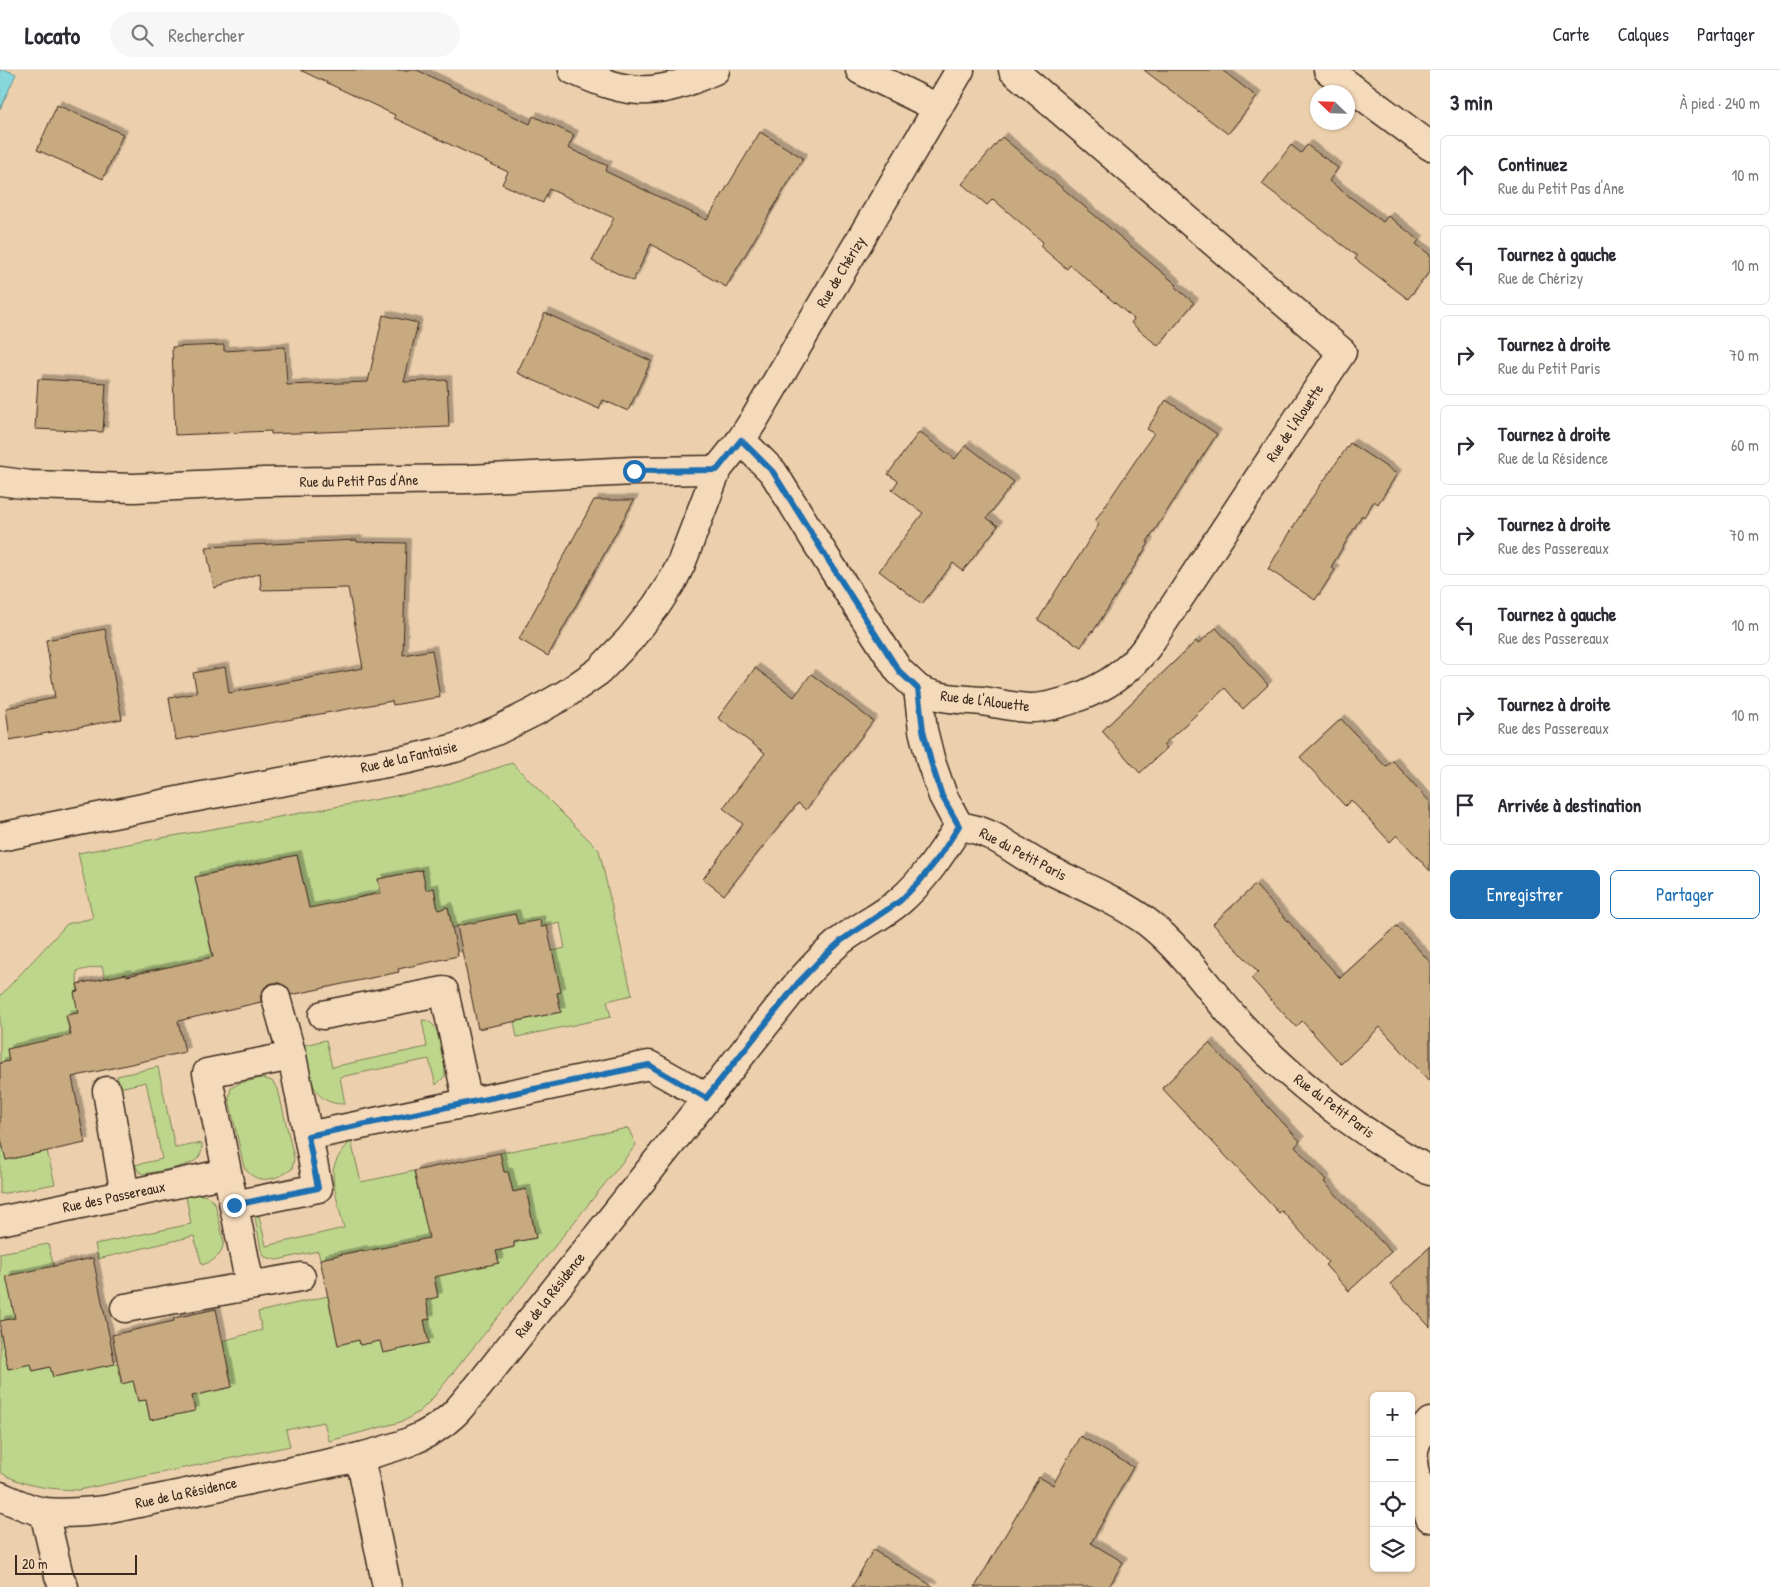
<!DOCTYPE html>
<html lang="fr">
<head>
<meta charset="utf-8">
<style>
	body { margin:0; font-family:"Patrick Hand",sans-serif; background:#f7f7f7; color:#2b2b33 }
	.controls { position:absolute; right:15px; bottom:15px; display:grid; overflow:hidden; border-radius:8px; box-shadow:0 1px 4px #0004 }
	.controls button { width:45px; height:45px; display:grid; place-items:center; padding:0; border:0; border-bottom:1px solid #e1e1e2; background:#fff; color:#2b2b33; font:25px sans-serif }
	.compass { position:absolute; left:1310px; top:15px; width:45px; height:45px; border-radius:50%; background:#fff; box-shadow:0 1px 4px #0004; rotate:293deg }
	.scale { position:absolute; left:15px; bottom:12px; width:122px; box-sizing:border-box; padding-left:5px; border:2px solid #3b2a1e; border-top:0; font-size:14px; line-height:18px; white-space:nowrap; color:#3b2a1e; -webkit-text-stroke:4px #f4d9ba; paint-order:stroke }
	.stop { position:absolute; width:15px; height:15px; margin:-11px; border:4px solid #1f6fb2; border-radius:50%; background:#fff }
	.stop.end { background:#1f6fb2; border-color:#fff; box-shadow:0 1px 5px #0008 }
	.list { margin:0; padding:0; list-style:none }
	h2 { display:flex; justify-content:space-between; align-items:center; height:65px; margin:0; padding:0 20px; font-size:21px }
	h2 small { font-size:16px; font-weight:400; color:#7c7c81 }
	.list li { display:grid; grid-template-columns:32px 1fr auto; gap:15px; align-items:center; box-sizing:border-box; height:80px; margin:0 10px 10px; padding:0 10px; border:1px solid #e1e1e2; border-radius:8px }
	.list b { display:block; font-size:19px; white-space:nowrap }
	.list p { margin:0; font-size:16px; white-space:nowrap; color:#7c7c81 }
	.list em { font-size:16px; font-style:normal; color:#7c7c81 }
	.actions { display:flex; gap:10px; padding:15px 20px }
	.actions a { flex:1; padding:11px 0; border:1px solid #1f6fb2; border-radius:8px; text-align:center; font-size:18px; color:#1f6fb2 }
	.actions .main { background:#1f6fb2; color:#fff }
	.icon { flex:none; width:28px; height:28px; fill:none; stroke:currentColor; stroke-width:2; stroke-linecap:round; stroke-linejoin:round }
	.map { position:relative; flex:none; width:1430px; height:1517px; overflow:hidden }
	header { display:flex; align-items:center; gap:30px; box-sizing:border-box; height:70px; padding:0 25px; background:#fff; border-bottom:1px solid #e1e1e2 }
	header strong { font-size:24px }
	nav { display:flex; gap:28px; margin-inline-start:auto; font-size:18px }
	.search { width:350px; height:45px; background:#f7f7f7; display:flex; align-items:center; gap:12px; box-sizing:border-box; padding:0 18px; border-radius:28px; color:#7c7c81; font-size:19px }
	main { display:flex }
	aside { flex:1; background:#fff }
	.map>svg:first-child { display:block }
</style>
</head>
<body>
<header>
<strong>Locato</strong>
<div class="search"><svg class="icon" aria-label="search" viewBox="0 0 24 24"><circle cx="10" cy="10" r="6"/><path d="M15 15l6 6"/></svg>Rechercher</div>
<nav><a>Carte</a><a>Calques</a><a>Partager</a></nav>
</header>
<main>
<div class="map">
<svg width="1430" height="1517" viewBox="0 0 1430 1517">
	<defs>
		<filter id="shadow"><feDropShadow dx="4.5" dy="-4.5" stdDeviation="0" flood-color="#0004"/></filter>
	</defs>
	<rect width="100%" height="100%" fill="#ecd0ad"/>
	<filter id="ink" filterUnits="userSpaceOnUse"><feTurbulence type="fractalNoise" baseFrequency=".02" numOctaves="2"/><feDisplacementMap in="SourceGraphic" scale="10" xChannelSelector="R" yChannelSelector="G"/><feConvolveMatrix kernelMatrix="1 2 1 2 8 2 1 2 1" color-interpolation-filters="sRGB"/></filter>
	<g filter="url(#ink)">
		<g fill="#bed68c" stroke="#7c8055">
			<path d="M512,693L599,780L632,925L607,931L611,947L517,967L514,952L561,942L557,923L560,922L552,881L565,878L560,853L541,857L518,854L515,844L452,858L448,838L438,840L434,818L426,820L422,800L378,809L381,823L359,827L320,888L297,785L195,807L224,940L177,945L167,897L105,908L102,896L77,901L78,943L66,946L71,968L7,979L9,991L0,993V926L67,854L93,848L78,783L429,720Z"/>
			<path d="M422,950C442,950 442,984 445,999V1006L436,1015L429,989L340,1007L345,1034C309,1035 310,1002 304,975L326,970L332,997L427,977Z"/>
			<path d="M158,997L175,1078L202,1073C202,1079 202,1083 198,1088C191,1097 157,1101 144,1104L139,1102L135,1095L162,1089L146,1012L119,1018L117,1006Z"/>
			<path d="M262,1008L272,1011L278,1019L294,1088L292,1099C276,1110 256,1116 244,1097L229,1029L231,1018L240,1013Z"/>
			<path d="M628,1058L636,1075L432,1329L420,1341L404,1351L329,1371L324,1352L286,1360L290,1376L78,1420C51,1419 24,1417 0,1402V1260L8,1299L31,1294L33,1301L50,1297L53,1307L118,1293L121,1314L133,1311L138,1331L146,1330L150,1350L194,1341L192,1326L232,1317L222,1271L262,1260L258,1242L328,1226L338,1275L359,1270L360,1275L380,1271L383,1283L429,1273L424,1250L430,1249L426,1230L438,1227L434,1203L499,1193L496,1181L514,1177V1172L536,1168L526,1119L513,1122L508,1102L504,1103L500,1083Z"/>
			<path d="M0,1065L6,1090L47,1081L55,1114L0,1124Z"/>
			<path d="M351,1071L361,1112L414,1101L423,1143L447,1178H381L363,1182L362,1180L320,1189L318,1181L277,1190L265,1187L261,1180L255,1147L259,1146L266,1176L344,1158C341,1145 330,1108 334,1097C337,1087 344,1078 351,1071Z"/>
			<path d="M198,1124L207,1126L215,1133L224,1173L220,1184L212,1191L202,1195L194,1166L98,1189L95,1174L191,1154L186,1126Z"/>
			<path d="M48,1174L54,1197L15,1248L0,1251V1183Z"/>
		</g>
		<path fill="#87d8dd" stroke="#699291" d="M0,0H6L16,4L0,39Z"/>
		<g fill="#c8aa81" stroke="#3b2a1e" filter="url(#shadow)">
			<path d="M300,0H417L530,54L533,46L574,65L568,78L608,96L605,101L707,150L760,62L803,88L726,217L651,174L633,211L592,191L614,148L549,119L543,133L502,114L508,102L394,48L395,45Z"/>
			<path d="M1144,0H1222L1257,27L1228,64Z"/>
			<path d="M57,35L123,64L103,109L37,80Z"/>
			<path d="M1002,67L1177,215L1175,217L1194,233L1158,276L1131,253L1134,249L1070,195L1067,199L1040,176L1043,172L993,129L987,135L962,114Z"/>
			<path d="M1291,75L1301,83L1307,75L1338,98L1329,111L1383,152L1388,146L1419,170L1416,174L1430,185V201L1408,229L1355,189L1357,186L1262,114Z"/>
			<path d="M545,243L651,291L628,341L603,330L599,339L517,303Z"/>
			<path d="M383,245L418,253L404,312L447,310L449,357L271,364V361L175,365L172,277L224,275V281L285,277L287,315L368,312Z"/>
			<path d="M38,309L106,313L103,362L35,359Z"/>
			<path d="M1166,330L1217,364L1147,472L1149,473L1093,562L1092,560L1081,577L1038,550L1065,506L1066,507L1099,454L1095,451L1154,363L1147,359Z"/>
			<path d="M919,362L955,389L966,375L1014,412L987,448L998,456L963,501L953,493L922,534L879,501L923,443L892,420L898,411L888,404Z"/>
			<path d="M1350,373L1397,404L1378,434L1374,431L1364,447L1362,445L1331,497L1335,500L1315,530L1268,499L1304,439Z"/>
			<path d="M594,430H634L548,586L519,569Z"/>
			<path d="M357,470V472L406,473L403,585L432,580L440,627L393,635L392,631L176,670L169,628L197,623L193,603L225,597L229,623L363,598L348,518L261,520L260,503L214,518L206,477Z"/>
			<path d="M1216,558L1268,615L1243,639L1225,618L1163,675L1167,678L1140,703L1102,661L1196,571L1198,574Z"/>
			<path d="M105,559L122,649L10,670L6,638L55,628L46,570Z"/>
			<path d="M755,598L794,627L811,604L873,651L806,740L798,733L724,825L703,809L743,754L723,738L765,683L718,648Z"/>
			<path d="M1341,649L1386,697L1393,691L1430,732V801L1397,765L1390,772L1351,730L1345,736L1300,687Z"/>
			<path d="M297,785L309,838L381,823L378,809L422,800L426,820L434,818L438,840L448,837L458,886L398,899L399,902L291,925L287,917L279,913H272L265,917L261,925V932L178,951L185,982L72,1007L85,1073L6,1090L0,1065V993L9,991L7,979L71,965L66,945L78,943L74,922L79,921L77,914L126,904L127,906L213,887L195,807Z"/>
			<path d="M1255,815L1340,908L1397,856L1430,892V1012L1380,957L1341,994L1302,951L1296,957L1251,908L1258,902L1213,854Z"/>
			<path d="M515,844L518,854L540,850L541,857L547,856L561,922L557,923L561,942L478,959L457,856Z"/>
			<path d="M1209,973L1300,1071L1295,1077L1326,1110L1324,1112L1391,1182L1349,1221L1325,1195L1328,1192L1282,1141L1279,1143L1162,1018Z"/>
			<path d="M500,1083L504,1102H508L513,1122L526,1119L536,1168L514,1172V1177L496,1181L499,1193L434,1207L438,1227L426,1230L430,1249L424,1250L429,1273L383,1283L380,1271L360,1275L359,1270L338,1275L320,1189L363,1180V1182L429,1168L414,1101Z"/>
			<path d="M1430,1177V1257L1390,1214Z"/>
			<path d="M93,1188L115,1294L53,1307L50,1297L33,1301L31,1294L8,1299L0,1260V1251L15,1248L6,1206Z"/>
			<path d="M216,1239L232,1317L192,1326L195,1341L150,1350L146,1330L138,1331L133,1311L122,1314L112,1265L174,1251V1248Z"/>
			<path d="M1080,1366L1133,1397L1091,1473L1123,1492L1109,1517H975L1039,1407L1053,1415Z"/>
			<path d="M873,1480L934,1517H852Z"/>
		</g>
		<g fill="none" stroke-linecap="round" stroke-linejoin="round">
			<defs>
				<g id="street">
					<path d="M573,0C632,27 656,27 715,0"/>
					<path d="M860,0L938,38"/>
					<path d="M1328,0L1430,76"/>
					<path d="M741,370L773,402L828,491L899,601L918,619L923,660L931,692L943,726L959,756C995,761 1010,779 1040,795C1076,814 1114,828 1147,852C1187,883 1214,928 1249,964C1301,1019 1364,1064 1430,1101"/>
					<path d="M0,411L30,415L134,418L263,412L469,409L634,401L717,400"/>
					<path d="M918,619C938,629 960,629 982,631C998,633 1015,638 1031,638C1046,638 1062,633 1076,628C1106,617 1128,602 1147,577L1342,282L1013,0"/>
					<path d="M0,767L202,726L409,689L455,678L498,660L534,642L566,624L599,601L630,569L656,536L673,510L681,494L717,400L741,370L754,350L960,0"/>
					<path d="M276,928L292,986"/>
					<path d="M323,945L444,921L468,1033"/>
					<path d="M107,1021L125,1125"/>
					<path d="M234,1135L318,1118L308,1066"/>
					<path d="M0,1151L227,1103"/>
					<path d="M250,1215L207,1003L292,986L308,1066L649,995L706,1027"/>
					<path d="M125,1238L301,1207"/>
					<path d="M1430,1352C1399,1383 1418,1413 1430,1448"/>
					<path d="M360,1387L387,1517"/>
					<path d="M0,1426C14,1432 30,1440 45,1442C65,1444 85,1442 105,1440L360,1387C394,1378 428,1369 454,1344C462,1336 469,1326 477,1318L799,912C813,897 827,881 843,869C861,856 882,846 900,831C924,810 942,783 959,756"/>
					<path d="M44,1442L59,1506L64,1517"/>
				</g>
			</defs>
			<use href="#street" stroke="#3b2a1e" stroke-width="31"/>
			<use href="#street" stroke="#f4d9ba" stroke-width="28"/>
		</g>
	</g>
	<g fill="none" stroke-linecap="round" stroke-linejoin="round" filter="url(#ink)">
		<path stroke="#1f6fb2" stroke-width="6" d="M234,1135L318,1118L308,1066L649,995L706,1028L799,912L820,890L842,870L900,831L919,812L940,786L959,756L942,726L931,692L923,660L918,619L899,601L828,490L773,402L741,370L717,400L634,401"/>
	</g>
	<g text-anchor="middle" stroke-width="4" stroke-linejoin="round" paint-order="stroke">
		<g font-size="15" fill="#3b2a1e" stroke="#f4d9ba">
			<text transform="translate(841 202) rotate(-59)" y="5">Rue de Chérizy</text>
			<text transform="translate(1295 353) rotate(-56)" y="5">Rue de l'Alouette</text>
			<text transform="translate(359 411) rotate(-1)" y="5">Rue du Petit Pas d'Ane</text>
			<text transform="translate(985 631) rotate(7)" y="5">Rue de l'Alouette</text>
			<text transform="translate(409 687) rotate(-13)" y="5">Rue de la Fantaisie</text>
			<text transform="translate(1023 784) rotate(28)" y="5">Rue du Petit Paris</text>
			<text transform="translate(1334 1036) rotate(37)" y="5">Rue du Petit Paris</text>
			<text transform="translate(114 1127) rotate(-12)" y="5">Rue des Passereaux</text>
			<text transform="translate(550 1225) rotate(-52)" y="5">Rue de la Résidence</text>
			<text transform="translate(186 1423) rotate(-12)" y="5">Rue de la Résidence</text>
		</g>
	</g>
</svg>
<div class="controls">
<button>+</button>
<button>−</button>
<button><svg class="icon" aria-label="locate" viewBox="0 0 24 24"><circle cx="12" cy="12" r="6"/><path d="M12 2v4M12 18v4M2 12h4M18 12h4"/></svg></button>
<button><svg class="icon" aria-label="layers" viewBox="0 0 24 24"><path d="M12 4l9 5-9 5-9-5zM3 14l9 5 9-5"/></svg></button>
</div>
<svg class="compass" viewBox="-18 -18 36 36"><path d="M0-13l5 13h-10z" fill="#e53935"/><path d="M0 13l5-13h-10z" fill="#7c7c81"/></svg>
<div class="scale">20 m</div>
<div class="stop" style="left:634px;top:401px"></div>
<div class="stop end" style="left:234px;top:1135px"></div>
</div>
<aside>
<h2>3 min<small>À pied · 240 m</small></h2>
<ul class="list">
<li><svg class="icon" aria-label="ahead" viewBox="0 0 24 24"><path d="M12 20V5M6 11l6-6 6 6"/></svg><div><b>Continuez</b><p>Rue du Petit Pas d'Ane</p></div><em>10 m</em></li>
<li><svg class="icon" aria-label="left" viewBox="0 0 24 24"><path d="M17 20v-9H6M10 6l-5 5 5 5"/></svg><div><b>Tournez à gauche</b><p>Rue de Chérizy</p></div><em>10 m</em></li>
<li><svg class="icon" aria-label="right" viewBox="0 0 24 24"><path d="M7 20v-9h11M14 6l5 5-5 5"/></svg><div><b>Tournez à droite</b><p>Rue du Petit Paris</p></div><em>70 m</em></li>
<li><svg class="icon" aria-label="right" viewBox="0 0 24 24"><path d="M7 20v-9h11M14 6l5 5-5 5"/></svg><div><b>Tournez à droite</b><p>Rue de la Résidence</p></div><em>60 m</em></li>
<li><svg class="icon" aria-label="right" viewBox="0 0 24 24"><path d="M7 20v-9h11M14 6l5 5-5 5"/></svg><div><b>Tournez à droite</b><p>Rue des Passereaux</p></div><em>70 m</em></li>
<li><svg class="icon" aria-label="left" viewBox="0 0 24 24"><path d="M17 20v-9H6M10 6l-5 5 5 5"/></svg><div><b>Tournez à gauche</b><p>Rue des Passereaux</p></div><em>10 m</em></li>
<li><svg class="icon" aria-label="right" viewBox="0 0 24 24"><path d="M7 20v-9h11M14 6l5 5-5 5"/></svg><div><b>Tournez à droite</b><p>Rue des Passereaux</p></div><em>10 m</em></li>
<li><svg class="icon" aria-label="arrive" viewBox="0 0 24 24"><path d="M6 21V4h12l-3 4 3 4H6"/></svg><div><b>Arrivée à destination</b></div></li>
</ul>
<div class="actions"><a class="main">Enregistrer</a><a>Partager</a></div>
</aside>
</main>
</body>
</html>
